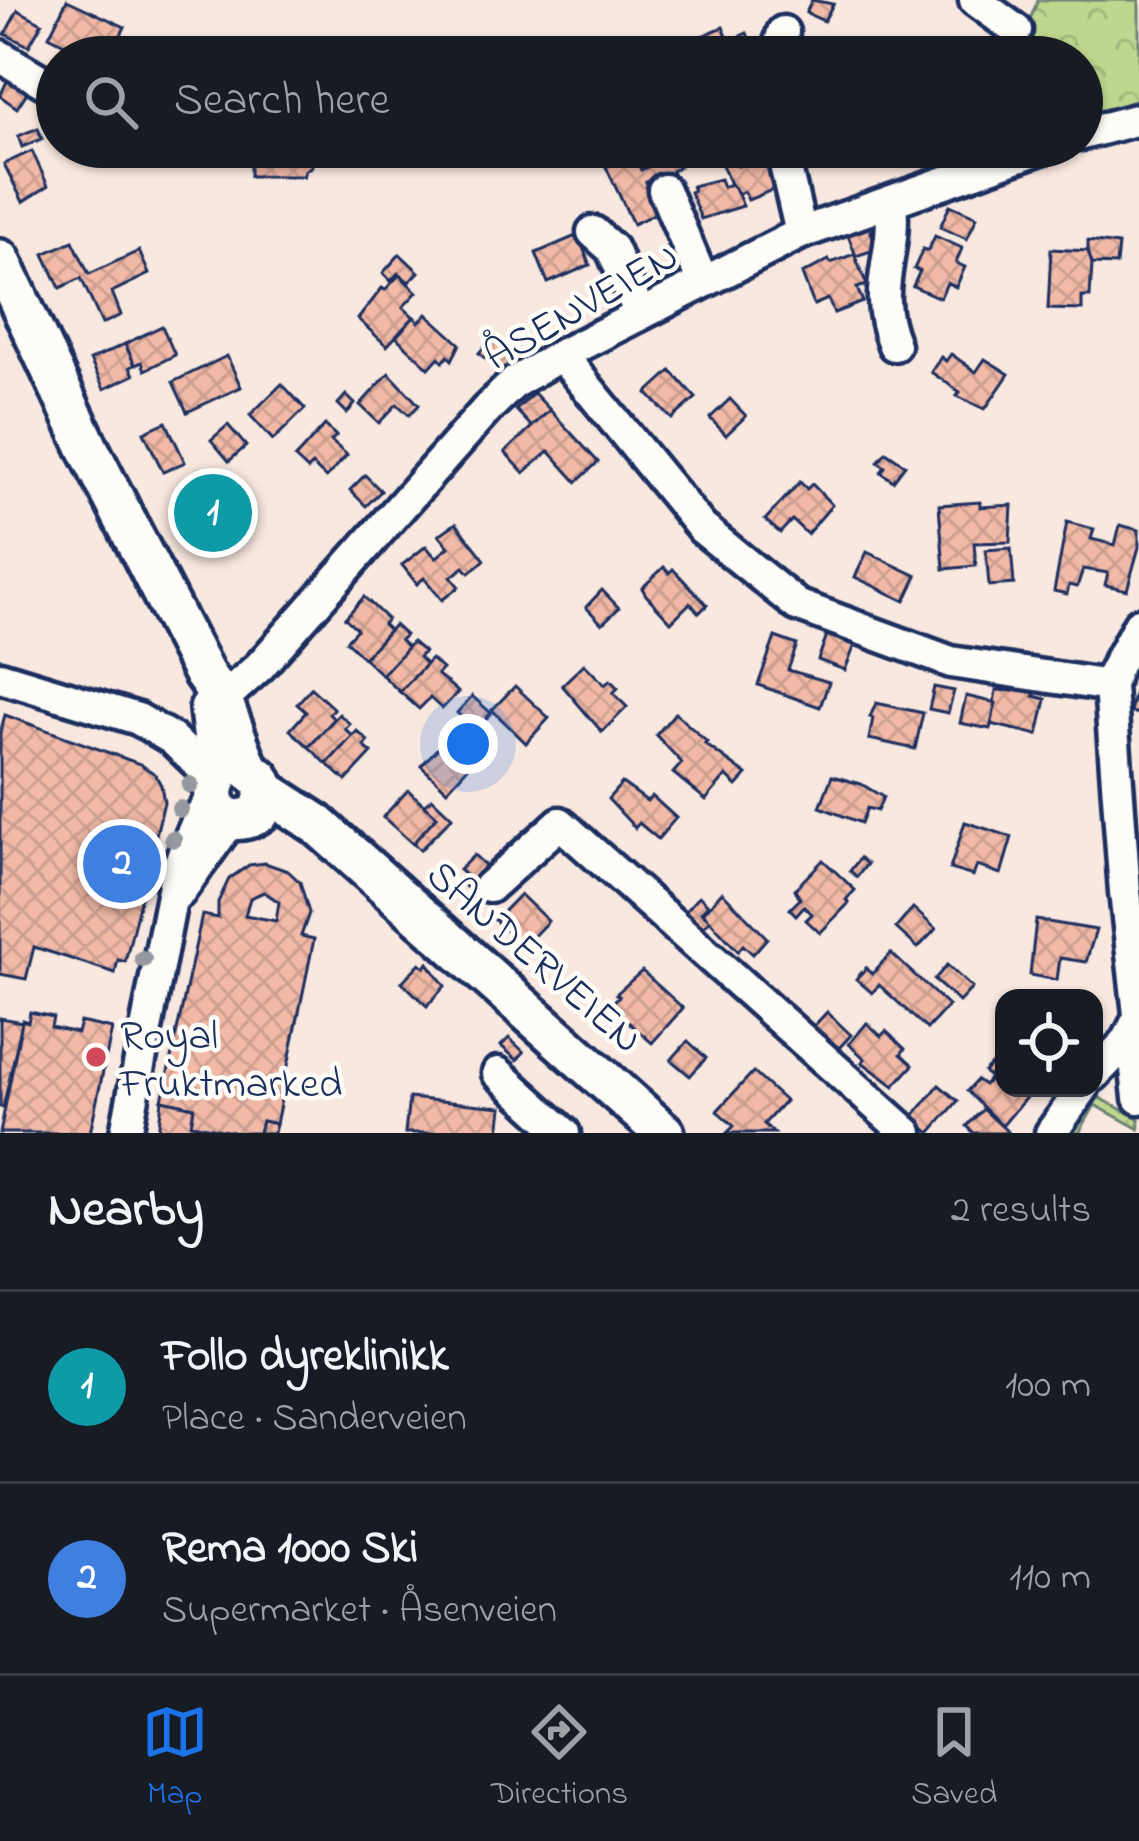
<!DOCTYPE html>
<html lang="en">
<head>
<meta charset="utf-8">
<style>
	body { margin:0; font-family:"Indie Flower",sans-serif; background:#242831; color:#f1f3f6 }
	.controls { position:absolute; right:36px; bottom:36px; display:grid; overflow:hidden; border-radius:24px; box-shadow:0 3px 9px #0004 }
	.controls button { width:108px; height:108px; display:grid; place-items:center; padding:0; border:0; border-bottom:3px solid #363941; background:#171b24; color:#f1f3f6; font:60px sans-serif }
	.you { position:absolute; left:468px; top:744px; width:42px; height:42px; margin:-30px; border:9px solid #fff; border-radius:50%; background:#1a73e8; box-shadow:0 0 0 18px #1a73e833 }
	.badge { display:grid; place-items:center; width:78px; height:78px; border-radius:50%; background:#1a73e8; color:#fff; font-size:39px; font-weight:700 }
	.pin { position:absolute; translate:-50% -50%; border:6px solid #fff; box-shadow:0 3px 12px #0006 }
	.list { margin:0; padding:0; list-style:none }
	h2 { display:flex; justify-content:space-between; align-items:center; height:156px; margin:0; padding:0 48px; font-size:51px }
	h2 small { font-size:39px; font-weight:400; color:#9ea1a6 }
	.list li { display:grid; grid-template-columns:78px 1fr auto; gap:36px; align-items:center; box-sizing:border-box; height:192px; padding:0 48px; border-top:3px solid #363941 }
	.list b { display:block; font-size:45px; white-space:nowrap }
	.list p { margin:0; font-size:39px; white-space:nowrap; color:#9ea1a6 }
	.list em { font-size:39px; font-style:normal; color:#9ea1a6 }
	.icon { flex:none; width:66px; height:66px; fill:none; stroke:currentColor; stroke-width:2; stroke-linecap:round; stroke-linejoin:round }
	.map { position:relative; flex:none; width:1139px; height:1133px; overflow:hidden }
	.search { position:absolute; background:#171b24; box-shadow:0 3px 9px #0004; left:36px; right:36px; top:36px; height:132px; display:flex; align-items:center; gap:30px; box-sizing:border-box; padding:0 42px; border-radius:66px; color:#9ea1a6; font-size:45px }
	.sheet { height:540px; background:#171b24 }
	nav { display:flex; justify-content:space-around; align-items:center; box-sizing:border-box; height:168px; border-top:3px solid #363941; background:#171b24; font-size:33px; color:#9ea1a6 }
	nav a { display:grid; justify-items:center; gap:6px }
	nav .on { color:#1a73e8 }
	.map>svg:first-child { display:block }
</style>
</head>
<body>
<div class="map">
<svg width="1139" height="1133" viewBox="0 0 1139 1133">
	<defs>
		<pattern id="grass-tufts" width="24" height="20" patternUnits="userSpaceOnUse" patternTransform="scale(3)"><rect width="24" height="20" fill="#bed68d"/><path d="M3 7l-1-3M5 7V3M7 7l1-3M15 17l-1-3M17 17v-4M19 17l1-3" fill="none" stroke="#a3b87c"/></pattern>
		<pattern id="forest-crowns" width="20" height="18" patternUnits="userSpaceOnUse" patternTransform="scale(3)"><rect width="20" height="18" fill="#bed68d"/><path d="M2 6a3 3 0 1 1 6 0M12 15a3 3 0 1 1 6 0" fill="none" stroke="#a3b87c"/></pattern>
		<pattern id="building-cross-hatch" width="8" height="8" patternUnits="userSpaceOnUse" patternTransform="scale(3)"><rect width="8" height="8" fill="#f1b9a6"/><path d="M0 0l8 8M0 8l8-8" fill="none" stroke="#ce9f91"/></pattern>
	</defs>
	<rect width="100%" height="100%" fill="#f9e8df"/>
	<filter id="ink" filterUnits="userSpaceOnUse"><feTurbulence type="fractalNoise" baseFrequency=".00833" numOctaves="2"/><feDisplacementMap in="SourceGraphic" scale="24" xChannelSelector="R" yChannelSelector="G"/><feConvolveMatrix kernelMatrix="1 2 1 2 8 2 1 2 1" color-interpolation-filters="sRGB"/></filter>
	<g filter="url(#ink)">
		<path fill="url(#grass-tufts)" stroke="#6c8276" stroke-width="3" d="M1087,1091L1139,1119V1129L1095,1105L1079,1133H1063Z"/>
		<path fill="url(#forest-crowns)" stroke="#6c8276" stroke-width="3" d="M1038,0H1139V99L1082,120V57H1014Z"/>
		<g fill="url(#building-cross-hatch)" stroke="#1b2f5e" stroke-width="3" fill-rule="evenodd">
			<path d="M67,0L125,27L112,52L105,49L101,57H90L49,36Z"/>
			<path d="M812,0L833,4L824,21L806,13Z"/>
			<path d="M18,10L42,23L29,46L5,34Z"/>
			<path d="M723,27L729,41L747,33L757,57H689L683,44Z"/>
			<path d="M817,39L823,40L863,57H810Z"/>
			<path d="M186,49L219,53V57H185Z"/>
			<path d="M10,75L30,88L17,108L0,96Z"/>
			<path d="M38,128L42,139L22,147L18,136Z"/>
			<path d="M245,147H309L312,166L305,171L304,176H250V156H245Z"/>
			<path d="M810,147H855L848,150L850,154L829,162L828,158L816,163Z"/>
			<path d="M662,149L667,159L674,156L679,167L672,171L674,176L657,184L654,177L646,182L660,211L633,224L606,167L633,154L641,170L649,166L645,157Z"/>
			<path d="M32,151L48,186L23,202L4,164Z"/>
			<path d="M768,153L782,186L748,200L744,191L738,194L732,189L720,160L733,155L738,166Z"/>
			<path d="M720,179L723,187L730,184L735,188L743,206L701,219L690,192L694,190L692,186Z"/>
			<path d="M950,205L977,217L967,239L940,227Z"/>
			<path d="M869,226L877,249L856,256L847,233Z"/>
			<path d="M578,235L590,265L548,283L536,253Z"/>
			<path d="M935,236L962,248L956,263L965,267L956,287L947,283L940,298L913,286L920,271L914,269L923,249L928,251Z"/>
			<path d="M73,241L89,274L139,251L149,274L112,292L121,315L102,324L81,278L60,288L44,254Z"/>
			<path d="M1088,241L1118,245L1116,265L1092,264L1088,259Z"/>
			<path d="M1051,249L1088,251L1092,264L1090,297H1082V310L1048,309Z"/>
			<path d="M400,254L419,272L409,282L398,273L391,281L383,273Z"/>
			<path d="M854,254L867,285L857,288L863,302L834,313L828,299L814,305L802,274L829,260L831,263Z"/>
			<path d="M399,275L417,292L403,307L414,317L387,346L358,319L382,288L385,290Z"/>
			<path d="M427,314L460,344L452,360L448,356L443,362L439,357L429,368L396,337L414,317L419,322Z"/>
			<path d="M162,326L175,355L145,370L142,362L135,365L125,344Z"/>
			<path d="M493,337L515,356L506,373H501L479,353Z"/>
			<path d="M125,344L135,365L130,367L134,375L104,389L90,360Z"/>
			<path d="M951,354L976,372L985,359L1009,374L985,409L957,396L960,392L931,372L941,357L946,361Z"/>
			<path d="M227,356L241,387L187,412L173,382Z"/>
			<path d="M671,371L696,398L672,419L647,393Z"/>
			<path d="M389,373L419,405L409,415L397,404L379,423L360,405Z"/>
			<path d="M282,384L305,409L273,440L250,415Z"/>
			<path d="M534,393L550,410L532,427L516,410Z"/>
			<path d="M346,395L355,404L347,413L338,404Z"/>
			<path d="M730,399L746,416L726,435L710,418Z"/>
			<path d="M550,410L598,462L577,482L549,451L524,473L505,452Z"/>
			<path d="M166,422L185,462L163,472L144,432Z"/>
			<path d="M228,425L246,446L229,461L211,440Z"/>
			<path d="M325,425L336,436L331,441L347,455L326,478L312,465L308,470L295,458Z"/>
			<path d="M886,452L905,465L893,481L881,472L885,467L878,462Z"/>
			<path d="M200,469L226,493L249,525L216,556L194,533L203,525L183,508L185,505L174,494Z"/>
			<path d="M365,475L381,491L366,506L350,490Z"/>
			<path d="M800,482L807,489L812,484L832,505L807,534L792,520L780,533L765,520Z"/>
			<path d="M980,502V507L1012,505L1010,542L974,543L976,566L944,569L939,505Z"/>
			<path d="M1067,522L1094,529L1091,539L1115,545L1120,525L1139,530V547L1127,590L1105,585L1108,573L1083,569L1077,587L1069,585L1067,594L1054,591Z"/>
			<path d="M456,523L485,560L469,573L464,567L451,577L459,587L442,600L424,578L417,584L402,565L426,546L436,558L449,547L439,535Z"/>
			<path d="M1011,548L1014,584L989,586L986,550Z"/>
			<path d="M867,552L917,576L905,601L855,577Z"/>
			<path d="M664,567L669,573L673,569L707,605L699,613L690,603L671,622L646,595L642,588Z"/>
			<path d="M602,590L619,608L602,624L586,607Z"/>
			<path d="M364,597L387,619L383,624L389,630L364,658L346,641L357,629L345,618Z"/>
			<path d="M394,625L405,635L400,640L408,647L382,675L364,658Z"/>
			<path d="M827,635L855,645L845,670L818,660Z"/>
			<path d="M775,637L797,645L788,670L829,682L820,707L758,685Z"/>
			<path d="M412,642L424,652L419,657L426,664L400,692L382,675Z"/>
			<path d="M431,659L442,669L437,674L458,692L442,709L430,698L419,709L400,692Z"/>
			<path d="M584,664L605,685L610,680L618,688L613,693L627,707L602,732L562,685Z"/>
			<path d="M1015,683L1036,688L1034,696L1046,699L1038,735L991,724L996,690L1013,691Z"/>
			<path d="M1137,683H1139V714L1130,712Z"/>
			<path d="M515,686L549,718L526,743L492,710Z"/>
			<path d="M934,687L954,691L948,713L929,709Z"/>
			<path d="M311,688L334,709L329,714L334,719L309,747L290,730L306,712L297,704Z"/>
			<path d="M472,696L491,713L476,730L457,713Z"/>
			<path d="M966,696L996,703L990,729L960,723Z"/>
			<path d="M876,703L923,713L915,749L869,739L873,718L870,717Z"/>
			<path d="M675,713L707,742L705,744L747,775L737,786L726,776L706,800L673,773L682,763L656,735Z"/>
			<path d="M339,714L350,724L345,729L353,736L327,764L309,747Z"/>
			<path d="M5,715L140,764L155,774L161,785L164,802L125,962L118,960L115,973L34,947L26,979L0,974V733Z"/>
			<path d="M463,721L488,745L447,790L421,766Z"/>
			<path d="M357,731L368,741L364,746L372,753L346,781L327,764Z"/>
			<path d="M832,776L861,784L883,797L877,811L867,808L861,823L820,807Z"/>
			<path d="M622,783L647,801L652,796L676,818L658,839L639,823L635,828L608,799Z"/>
			<path d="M408,790L437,816L413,844L383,817Z"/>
			<path d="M432,798L452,817L420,850L413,843L437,816L425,805Z"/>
			<path d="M965,822L1012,837L1001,874L977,866L973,876L950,869Z"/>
			<path d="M474,855L488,868L467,888L462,883L467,877L459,870Z"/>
			<path d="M860,858L867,864L857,877L850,871Z"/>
			<path d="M823,860L855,890L846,900L849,903L820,933L806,920L812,914L804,906L796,915L790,909L800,899L795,889Z"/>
			<path d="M265,863L288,871L300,882L309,913L301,936L314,939L276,1124L262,1121L259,1133H236L191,1124L194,1107L162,1100L202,915L218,918V902L229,879L249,865ZM264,892L279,902L276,921L245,915L250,898Z"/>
			<path d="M722,892L767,938L753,954L743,945L738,951L703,913Z"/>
			<path d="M520,894L548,921L523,947L495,920Z"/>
			<path d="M699,896L708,905L701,912L710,920L699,932L681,916Z"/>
			<path d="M913,908L936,929L918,948L896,928Z"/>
			<path d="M1036,920L1096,930L1086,962L1060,958L1057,980L1030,975Z"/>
			<path d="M891,953L948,1006L927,1029L879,985L872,993L856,979L866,968L872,974Z"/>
			<path d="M420,963L425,967L428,963L445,986L427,1006L402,982Z"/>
			<path d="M947,965L972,988L959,1002L934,980Z"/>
			<path d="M642,971L683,1008L652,1043L610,1006L619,996L616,994Z"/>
			<path d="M30,1012L53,1017L51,1027L77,1033L80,1022L112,1029L90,1133H0L22,1020L28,1022Z"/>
			<path d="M827,1012L851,1035L837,1050L813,1027Z"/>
			<path d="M0,1018L22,1022L3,1108L0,1107Z"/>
			<path d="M867,1023L881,1036L886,1031L905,1049L901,1054L913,1065L894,1086L862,1062L865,1059L849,1044Z"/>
			<path d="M509,1038L524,1052L517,1060L501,1046Z"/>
			<path d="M688,1041L706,1058L690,1076L671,1060Z"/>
			<path d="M995,1061L1001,1067L1004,1063V1088H1034L1002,1126L967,1091L977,1080L984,1085L990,1078L984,1072Z"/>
			<path d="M753,1072L785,1101L764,1124L774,1133H727L734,1126L717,1111Z"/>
			<path d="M939,1085L958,1101L930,1133L912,1118Z"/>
			<path d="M409,1098L502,1107L499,1133H405Z"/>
			<path d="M162,1100L194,1107L191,1124L236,1133H158Z"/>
			<path d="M983,1109L1009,1133H974L967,1126Z"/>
			<path d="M262,1121L276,1124L274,1133H259Z"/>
		</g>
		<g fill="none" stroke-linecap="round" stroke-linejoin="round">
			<defs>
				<g id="minor">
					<path d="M975,0L1016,30"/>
					<path d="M0,56L57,90"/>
					<path d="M776,57L783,32"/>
					<path d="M1082,134L1139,119"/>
					<path d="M781,147L801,233"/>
					<path d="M961,176L967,147"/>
					<path d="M664,190L702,280"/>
					<path d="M891,202C897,259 870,286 894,345"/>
					<path d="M593,232L612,249L639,312"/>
					<path d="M561,355L702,528L797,605L951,662L1110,686"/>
					<path d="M1139,624L1114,671L1110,686L1125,892L1139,1014"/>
					<path d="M0,677L138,719L172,739L216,781"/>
					<path d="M209,703L232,691L260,666L487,409L515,382L561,355L801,233L1044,147"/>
					<path d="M489,887L560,823L907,1133"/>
					<path d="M179,893L232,819"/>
					<path d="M1128,1040L1134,1049L1139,1098"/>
					<path d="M498,1073L564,1133"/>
					<path d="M1094,1075L1128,1040L1139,1017"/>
					<path d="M126,1133L177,869L199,817L213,796"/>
					<path d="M1051,1133L1083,1088"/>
				</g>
				<g id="major">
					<path d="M0,260L89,450L204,674L221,698L248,769L260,778L266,791L317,824L664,1133"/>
					<path d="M210,709C212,729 216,749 218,769C219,780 212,786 214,797C217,823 243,824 260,812L266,791"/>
				</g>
			</defs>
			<use href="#minor" stroke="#1b2f5e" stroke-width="39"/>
			<use href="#major" stroke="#1b2f5e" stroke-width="48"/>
			<use href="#minor" stroke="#fdfcf7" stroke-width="30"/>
			<use href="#major" stroke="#fdfcf7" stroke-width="39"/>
		</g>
		<g fill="#95999f">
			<circle cx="190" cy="785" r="9"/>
			<circle cx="180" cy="809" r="9"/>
			<circle cx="173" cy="839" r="9"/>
			<circle cx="143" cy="959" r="9"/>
		</g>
	</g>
	<circle fill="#d1495b" stroke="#fdfcf7" stroke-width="4.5" cx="96" cy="1057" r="12"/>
	<g text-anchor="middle" stroke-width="9" stroke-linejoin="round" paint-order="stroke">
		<g font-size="42" fill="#1b2f5e" stroke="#fdfcf7">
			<text transform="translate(580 304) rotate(-30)" y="15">ÅSENVEIEN</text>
			<text transform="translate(536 955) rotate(41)" y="15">SANDERVEIEN</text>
		</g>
		<g font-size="42" fill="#1b2f5e" stroke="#fdfcf7" text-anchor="start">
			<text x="120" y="1048">Royal<tspan x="120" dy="48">Fruktmarked</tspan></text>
		</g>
	</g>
</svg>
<div class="controls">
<button><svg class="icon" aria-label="locate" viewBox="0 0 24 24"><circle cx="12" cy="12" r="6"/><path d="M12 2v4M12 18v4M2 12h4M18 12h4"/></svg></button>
</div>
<div class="you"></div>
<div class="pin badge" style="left:213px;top:513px;background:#0f9aa8">1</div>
<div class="pin badge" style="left:122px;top:864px;background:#3f7fe0">2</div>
<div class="search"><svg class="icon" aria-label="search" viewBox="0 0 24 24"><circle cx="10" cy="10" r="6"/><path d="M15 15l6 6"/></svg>Search here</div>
</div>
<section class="sheet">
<h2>Nearby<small>2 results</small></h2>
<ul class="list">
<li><span class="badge" style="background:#0f9aa8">1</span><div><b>Follo dyreklinikk</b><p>Place · Sanderveien</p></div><em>100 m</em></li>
<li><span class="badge" style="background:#3f7fe0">2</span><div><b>Rema 1000 Ski</b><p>Supermarket · Åsenveien</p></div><em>110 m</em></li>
</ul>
</section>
<nav>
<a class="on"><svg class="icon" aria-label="map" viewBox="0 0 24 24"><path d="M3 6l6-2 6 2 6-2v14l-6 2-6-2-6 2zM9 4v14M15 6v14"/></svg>Map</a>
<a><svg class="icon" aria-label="directions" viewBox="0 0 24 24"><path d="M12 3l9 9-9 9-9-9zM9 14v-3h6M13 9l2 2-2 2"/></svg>Directions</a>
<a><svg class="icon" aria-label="saved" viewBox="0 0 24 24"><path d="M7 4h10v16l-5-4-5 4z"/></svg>Saved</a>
</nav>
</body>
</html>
